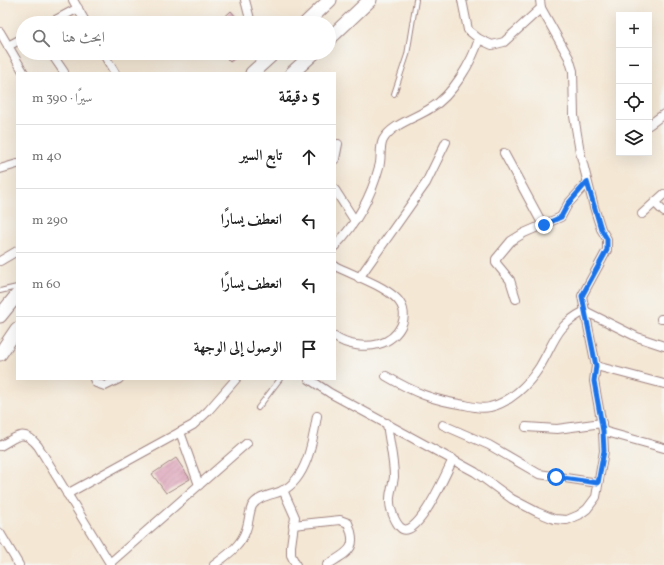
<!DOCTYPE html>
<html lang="ar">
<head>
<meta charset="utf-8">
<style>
	body { margin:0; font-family:Vollkorn,Amiri,serif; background:#f6f6f6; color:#222; direction:rtl }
	.controls { position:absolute; right:12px; top:12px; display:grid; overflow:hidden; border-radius:0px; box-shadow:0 4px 16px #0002 }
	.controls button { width:36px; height:36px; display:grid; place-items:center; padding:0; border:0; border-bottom:1px solid #e0e0e0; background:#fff; color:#222; font:20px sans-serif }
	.stop { position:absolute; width:12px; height:12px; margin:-9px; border:3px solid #1a73e8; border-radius:50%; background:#fff }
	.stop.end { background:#1a73e8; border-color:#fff; box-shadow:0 1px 4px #0008 }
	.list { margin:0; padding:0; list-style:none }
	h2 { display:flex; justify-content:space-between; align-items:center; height:52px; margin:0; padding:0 16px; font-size:17px }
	h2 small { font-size:13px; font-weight:400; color:#767676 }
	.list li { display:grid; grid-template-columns:26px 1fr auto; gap:12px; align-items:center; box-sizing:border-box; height:64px; padding:0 16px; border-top:1px solid #e0e0e0 }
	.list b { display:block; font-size:15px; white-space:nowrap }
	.list em { font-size:13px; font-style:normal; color:#767676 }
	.icon { flex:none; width:22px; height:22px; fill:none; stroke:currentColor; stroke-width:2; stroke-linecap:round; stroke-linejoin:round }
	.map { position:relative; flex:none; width:664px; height:565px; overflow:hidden; direction:ltr }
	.search { position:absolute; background:#fff; box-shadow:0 4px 16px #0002; left:16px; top:16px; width:320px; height:44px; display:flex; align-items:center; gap:10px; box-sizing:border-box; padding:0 14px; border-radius:22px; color:#767676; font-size:15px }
	.panel { position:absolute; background:#fff; box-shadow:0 4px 16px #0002; left:16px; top:72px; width:320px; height:308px; border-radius:0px; direction:rtl }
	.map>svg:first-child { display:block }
</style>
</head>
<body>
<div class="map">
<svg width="664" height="565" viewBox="0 0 664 565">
	<defs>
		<pattern id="building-hatch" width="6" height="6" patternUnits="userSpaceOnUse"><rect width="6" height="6" fill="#dc9eb6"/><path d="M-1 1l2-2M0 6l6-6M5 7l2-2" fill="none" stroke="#b48094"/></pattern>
	</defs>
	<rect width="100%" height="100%" fill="#f6f6f2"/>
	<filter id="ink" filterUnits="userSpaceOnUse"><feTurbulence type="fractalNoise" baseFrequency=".025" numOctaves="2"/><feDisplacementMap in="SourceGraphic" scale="8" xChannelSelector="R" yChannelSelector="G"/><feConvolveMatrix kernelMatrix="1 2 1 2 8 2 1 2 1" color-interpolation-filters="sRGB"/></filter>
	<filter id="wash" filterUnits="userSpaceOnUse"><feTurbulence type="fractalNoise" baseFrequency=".012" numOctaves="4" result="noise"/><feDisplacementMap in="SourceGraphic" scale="16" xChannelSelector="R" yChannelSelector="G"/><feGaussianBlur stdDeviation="0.9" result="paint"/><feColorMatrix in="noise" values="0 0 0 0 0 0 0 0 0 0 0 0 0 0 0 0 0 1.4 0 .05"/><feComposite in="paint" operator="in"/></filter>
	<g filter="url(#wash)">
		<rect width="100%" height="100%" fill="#f4e7d4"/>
		<g id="blocks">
			<g fill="url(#building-hatch)">
				<path d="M231,11L241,23H218Z"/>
				<path d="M222,53H241L230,62Z"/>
				<path d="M176,458L190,479L166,493L152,474Z"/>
			</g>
		</g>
	</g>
	<g filter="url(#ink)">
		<use href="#blocks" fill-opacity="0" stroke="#9f8380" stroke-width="1"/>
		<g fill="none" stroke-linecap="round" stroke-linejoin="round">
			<defs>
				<g id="lane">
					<path d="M394,94L407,55L416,0"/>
					<path d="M0,291L17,287"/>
					<path d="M258,408L280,379"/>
				</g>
				<g id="street">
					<path d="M73,0L86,23"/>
					<path d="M245,0L251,23"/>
					<path d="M462,0L468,30L479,39L492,45L504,42L541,8L540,0"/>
					<path d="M50,23L78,8"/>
					<path d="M0,32L24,73"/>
					<path d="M8,46L23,38"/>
					<path d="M51,53L64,72"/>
					<path d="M103,53L115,73"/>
					<path d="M649,125L664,114"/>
					<path d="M504,153L543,225"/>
					<path d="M335,159L338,144"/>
					<path d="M0,169L17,164"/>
					<path d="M335,190L355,221"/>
					<path d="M655,203L664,212"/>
					<path d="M642,214L664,194"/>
					<path d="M335,246C356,224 371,197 379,167C382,159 379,148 383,140C392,124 416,118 431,108C452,96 472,62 479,39"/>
					<path d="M0,261L17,251"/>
					<path d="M335,266C353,275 383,285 397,299C413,316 398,339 379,344C365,348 346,345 335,337"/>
					<path d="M359,278L426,183L446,142"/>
					<path d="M516,299L510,280L496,263V259L511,241L524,233L561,217L568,204L587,183"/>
					<path d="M661,319H664"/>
					<path d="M596,366L664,384"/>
					<path d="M386,376C415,393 432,400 465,405C473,407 482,409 490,407C509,403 528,385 539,368C555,342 555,326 585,311L637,337L664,346"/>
					<path d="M94,379L96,383L105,386L119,379"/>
					<path d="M309,379L330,393L475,472L512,499L537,512L554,519L567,520L579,515L587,509L596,497L604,451L603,431L594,381L596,366L582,296L607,250V239L601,229L594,207L580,152L574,116L573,71L569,58L541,8"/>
					<path d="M387,423C389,441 394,460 394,477C393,486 389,493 390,502C390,509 395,522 400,527C416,544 447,471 453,459"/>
					<path d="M443,425L489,445L539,474L598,483"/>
					<path d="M526,427L557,429L602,423"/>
					<path d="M603,431L664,448"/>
					<path d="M180,432L199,485"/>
					<path d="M0,446C17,437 23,428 38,446L111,565"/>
					<path d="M283,490L295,517L291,546V555L296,565"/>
					<path d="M67,494L193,425L208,411L236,379"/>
					<path d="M293,525L340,520L348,523C359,550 347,552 327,565"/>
					<path d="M0,533L19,565"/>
					<path d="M110,563L247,443"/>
					<path d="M214,565C227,555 241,546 246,530C249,522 249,513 252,506C258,496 272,495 282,491C307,479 313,440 317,416"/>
				</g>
				<g id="primary">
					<path d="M306,23L330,0"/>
					<path d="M329,39L370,0"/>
					<path d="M252,73L274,53"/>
					<path d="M292,73L314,53"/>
					<path d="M0,316L17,295"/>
					<path d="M0,354L17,329"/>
				</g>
			</defs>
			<use href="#lane" stroke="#9f8380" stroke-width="6"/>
			<use href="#street" stroke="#9f8380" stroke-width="10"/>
			<use href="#primary" stroke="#9f8380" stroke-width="15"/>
			<use href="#lane" stroke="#fff" stroke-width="4"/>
			<use href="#street" stroke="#fff" stroke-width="8"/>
			<use href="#primary" stroke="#fff" stroke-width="13"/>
		</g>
	</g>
	<g fill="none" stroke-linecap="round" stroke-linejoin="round" filter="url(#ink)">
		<path stroke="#1a73e8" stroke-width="5" d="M544,225L561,217L568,204L587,182L601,229L607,239V250L582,296L596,366L594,381L603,431L604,451L598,483L556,477"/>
	</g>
</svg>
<div class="controls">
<button>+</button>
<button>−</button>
<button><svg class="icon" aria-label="locate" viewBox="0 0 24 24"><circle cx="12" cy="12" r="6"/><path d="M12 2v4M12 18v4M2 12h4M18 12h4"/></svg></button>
<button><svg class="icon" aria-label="layers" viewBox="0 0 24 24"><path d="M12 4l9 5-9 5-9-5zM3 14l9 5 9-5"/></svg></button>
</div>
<div class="stop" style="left:556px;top:477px"></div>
<div class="stop end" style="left:544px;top:225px"></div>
<div class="search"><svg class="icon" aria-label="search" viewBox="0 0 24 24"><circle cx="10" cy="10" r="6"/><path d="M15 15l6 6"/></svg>ابحث هنا</div>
<section class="panel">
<h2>5 دقيقة<small>سيرًا · 390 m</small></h2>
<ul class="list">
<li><svg class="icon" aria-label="ahead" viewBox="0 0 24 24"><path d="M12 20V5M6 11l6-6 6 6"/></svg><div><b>تابع السير</b></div><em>40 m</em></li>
<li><svg class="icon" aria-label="left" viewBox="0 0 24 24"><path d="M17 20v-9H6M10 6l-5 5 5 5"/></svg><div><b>انعطف يسارًا</b></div><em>290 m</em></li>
<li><svg class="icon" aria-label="left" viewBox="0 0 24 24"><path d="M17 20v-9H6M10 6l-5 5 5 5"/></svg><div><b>انعطف يسارًا</b></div><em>60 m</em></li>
<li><svg class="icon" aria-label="arrive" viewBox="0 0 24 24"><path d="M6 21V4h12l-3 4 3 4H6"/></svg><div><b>الوصول إلى الوجهة</b></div></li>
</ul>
</section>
</div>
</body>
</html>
